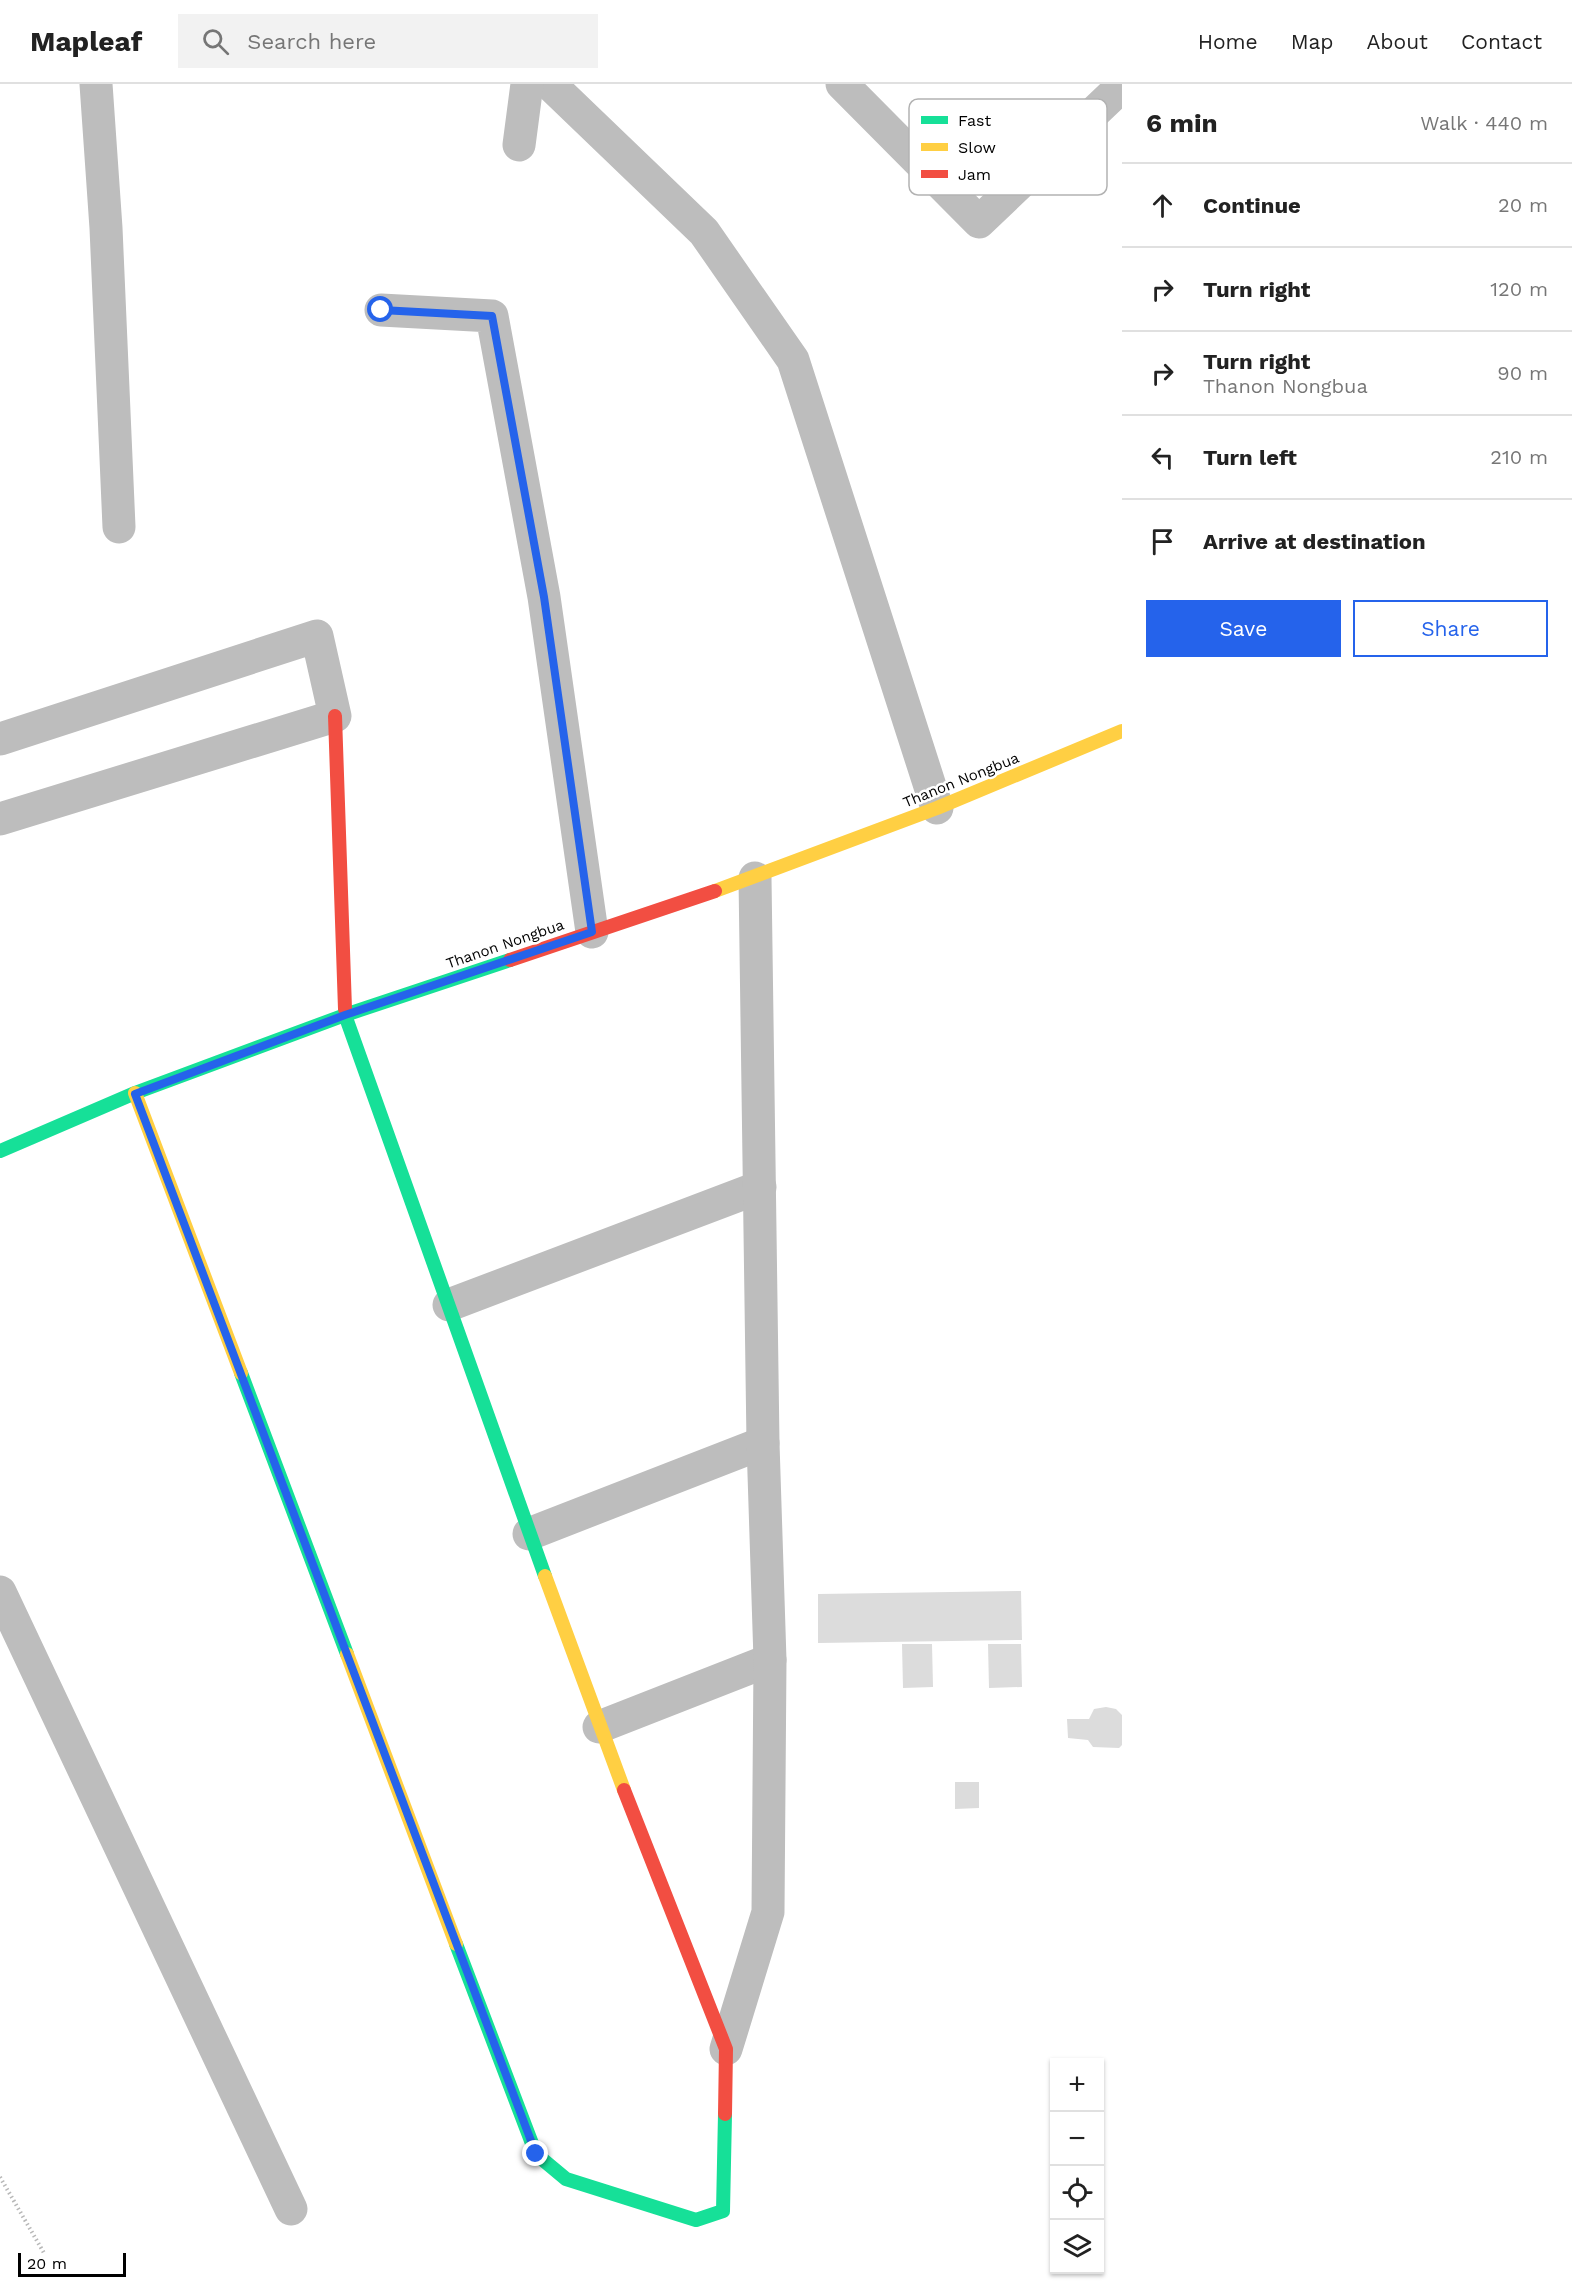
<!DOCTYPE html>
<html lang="en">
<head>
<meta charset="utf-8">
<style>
	body { margin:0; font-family:"Work Sans",sans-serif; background:#f2f2f2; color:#222 }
	.controls { position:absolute; right:18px; bottom:18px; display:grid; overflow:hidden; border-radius:0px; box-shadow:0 2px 4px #0004 }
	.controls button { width:54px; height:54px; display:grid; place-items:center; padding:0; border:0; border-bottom:2px solid #e0e0e0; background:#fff; color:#222; font:30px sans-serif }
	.scale { position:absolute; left:18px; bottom:15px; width:108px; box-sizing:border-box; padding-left:6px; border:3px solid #000; border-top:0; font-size:16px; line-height:21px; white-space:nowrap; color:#000; -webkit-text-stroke:4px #fff; paint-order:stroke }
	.stop { position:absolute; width:18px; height:18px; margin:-14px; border:4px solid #2563eb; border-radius:50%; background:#fff }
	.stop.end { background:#2563eb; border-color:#fff; box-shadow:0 2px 6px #0008 }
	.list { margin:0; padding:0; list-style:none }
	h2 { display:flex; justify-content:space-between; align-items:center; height:78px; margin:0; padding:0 24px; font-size:26px }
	h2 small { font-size:20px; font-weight:400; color:#767676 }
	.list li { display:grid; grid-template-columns:39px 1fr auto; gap:18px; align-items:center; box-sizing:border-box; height:84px; padding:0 24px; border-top:2px solid #e0e0e0 }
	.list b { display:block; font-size:22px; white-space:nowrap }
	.list p { margin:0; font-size:20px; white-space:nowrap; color:#767676 }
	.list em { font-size:20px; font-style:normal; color:#767676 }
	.actions { display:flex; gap:12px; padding:18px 24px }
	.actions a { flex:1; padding:14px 0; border:2px solid #2563eb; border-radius:0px; text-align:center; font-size:21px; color:#2563eb }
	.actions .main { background:#2563eb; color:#fff }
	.icon { flex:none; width:33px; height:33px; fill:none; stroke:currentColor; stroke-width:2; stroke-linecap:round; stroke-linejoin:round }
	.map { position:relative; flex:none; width:1122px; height:2208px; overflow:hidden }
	header { display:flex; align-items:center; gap:36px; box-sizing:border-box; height:84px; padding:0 30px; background:#fff; border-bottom:2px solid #e0e0e0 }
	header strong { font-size:28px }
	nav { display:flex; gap:33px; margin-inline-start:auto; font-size:21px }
	.search { width:420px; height:54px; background:#f2f2f2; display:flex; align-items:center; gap:15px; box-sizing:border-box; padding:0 21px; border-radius:0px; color:#767676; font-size:22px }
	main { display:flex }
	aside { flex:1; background:#fff }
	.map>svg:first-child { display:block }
</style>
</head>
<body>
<header>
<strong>Mapleaf</strong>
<div class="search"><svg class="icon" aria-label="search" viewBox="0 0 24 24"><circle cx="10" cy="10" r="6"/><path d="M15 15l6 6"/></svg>Search here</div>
<nav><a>Home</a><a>Map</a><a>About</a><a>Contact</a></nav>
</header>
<main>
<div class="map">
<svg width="1122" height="2208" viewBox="0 0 1122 2208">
	<rect width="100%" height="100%" fill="#fff"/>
	<g fill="#dcdcdc">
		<path d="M1021,1507L1022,1556L818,1559V1510Z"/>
		<path d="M902,1560H932L933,1603L903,1604Z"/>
		<path d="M988,1560H1021L1022,1603L989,1604Z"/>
		<path d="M1106,1623L1116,1625L1122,1631V1661L1119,1664L1093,1663L1088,1656L1068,1654L1067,1635H1089L1094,1625Z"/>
		<path d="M955,1698H979V1724L955,1725Z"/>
	</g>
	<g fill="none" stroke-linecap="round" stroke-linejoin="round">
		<path stroke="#b8b8b8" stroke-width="4" stroke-dasharray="1.5 3" stroke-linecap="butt" d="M0,2093L44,2169"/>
		<g stroke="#bdbdbd" stroke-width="33">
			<path d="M96,0L106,144L119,443"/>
			<path d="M550,0L704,148L793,276L937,724"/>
			<path d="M842,0L979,138L1122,2"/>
			<path d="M519,61L527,0"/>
			<path d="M381,226L492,232L544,513L592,848"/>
			<path d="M0,655L317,552L335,632L0,735"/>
			<path d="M449,1221L760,1103"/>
			<path d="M529,1450L763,1359"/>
			<path d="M0,1508L291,2125"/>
			<path d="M599,1643L770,1576"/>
			<path d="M726,1965L768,1828L770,1576L763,1359L755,794"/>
		</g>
		<g stroke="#16e098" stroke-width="14">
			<path d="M345,925V931L545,1492"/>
			<path d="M0,1067L135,1009L345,931L510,876"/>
			<path d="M241,1289L347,1570"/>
			<path d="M456,1860L536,2070L566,2095L696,2136L723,2127L725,2030"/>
		</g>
		<g stroke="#ffcf43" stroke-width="14">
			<path d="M715,807L937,724L1122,647"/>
			<path d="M135,1009L241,1289"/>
			<path d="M545,1492L624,1706"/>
			<path d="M347,1570L456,1860"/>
		</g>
		<g stroke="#f24e42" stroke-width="14">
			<path d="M335,632L345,925"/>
			<path d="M510,876L715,807"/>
			<path d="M624,1706L726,1965L725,2030"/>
		</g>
	</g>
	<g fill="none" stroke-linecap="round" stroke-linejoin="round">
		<path stroke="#2563eb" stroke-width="8" d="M381,226L492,232L544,513L592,848L345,931L135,1010L536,2070"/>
	</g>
	<g text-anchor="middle" stroke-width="5" stroke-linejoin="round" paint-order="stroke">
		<g font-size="15" fill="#000" stroke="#fff">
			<text transform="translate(961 696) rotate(-22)" y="5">Thanon Nongbua</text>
			<text transform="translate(505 860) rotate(-19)" y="5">Thanon Nongbua</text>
		</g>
	</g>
	<rect x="909" y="15" width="198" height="96" rx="9" fill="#fff" stroke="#b2b2b2" stroke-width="1.5"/>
	<rect x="921" y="32" width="27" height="8" fill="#16e098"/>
	<rect x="921" y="59" width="27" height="8" fill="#ffcf43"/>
	<rect x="921" y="86" width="27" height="8" fill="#f24e42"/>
	<g font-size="16" fill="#000">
		<text x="958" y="42">Fast</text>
		<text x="958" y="69">Slow</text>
		<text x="958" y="96">Jam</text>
	</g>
</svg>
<div class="controls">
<button>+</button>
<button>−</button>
<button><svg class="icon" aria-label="locate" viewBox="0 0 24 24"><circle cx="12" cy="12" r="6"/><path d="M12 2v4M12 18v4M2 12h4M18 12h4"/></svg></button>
<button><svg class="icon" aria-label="layers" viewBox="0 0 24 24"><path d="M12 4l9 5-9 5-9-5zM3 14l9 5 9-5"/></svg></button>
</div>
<div class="scale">20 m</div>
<div class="stop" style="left:381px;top:226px"></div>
<div class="stop end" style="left:536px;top:2070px"></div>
</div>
<aside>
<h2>6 min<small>Walk · 440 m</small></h2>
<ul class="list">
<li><svg class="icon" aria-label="ahead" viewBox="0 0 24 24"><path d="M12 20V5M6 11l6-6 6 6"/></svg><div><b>Continue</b></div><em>20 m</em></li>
<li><svg class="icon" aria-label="right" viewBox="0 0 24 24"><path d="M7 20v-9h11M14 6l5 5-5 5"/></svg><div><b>Turn right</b></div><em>120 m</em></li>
<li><svg class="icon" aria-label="right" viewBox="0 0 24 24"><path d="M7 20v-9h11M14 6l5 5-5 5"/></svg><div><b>Turn right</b><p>Thanon Nongbua</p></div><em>90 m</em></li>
<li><svg class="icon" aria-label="left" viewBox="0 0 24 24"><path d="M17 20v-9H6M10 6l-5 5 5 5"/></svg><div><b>Turn left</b></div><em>210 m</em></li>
<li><svg class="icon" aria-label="arrive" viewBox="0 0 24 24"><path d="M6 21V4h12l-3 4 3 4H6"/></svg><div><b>Arrive at destination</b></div></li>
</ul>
<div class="actions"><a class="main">Save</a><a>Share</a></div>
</aside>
</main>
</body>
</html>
